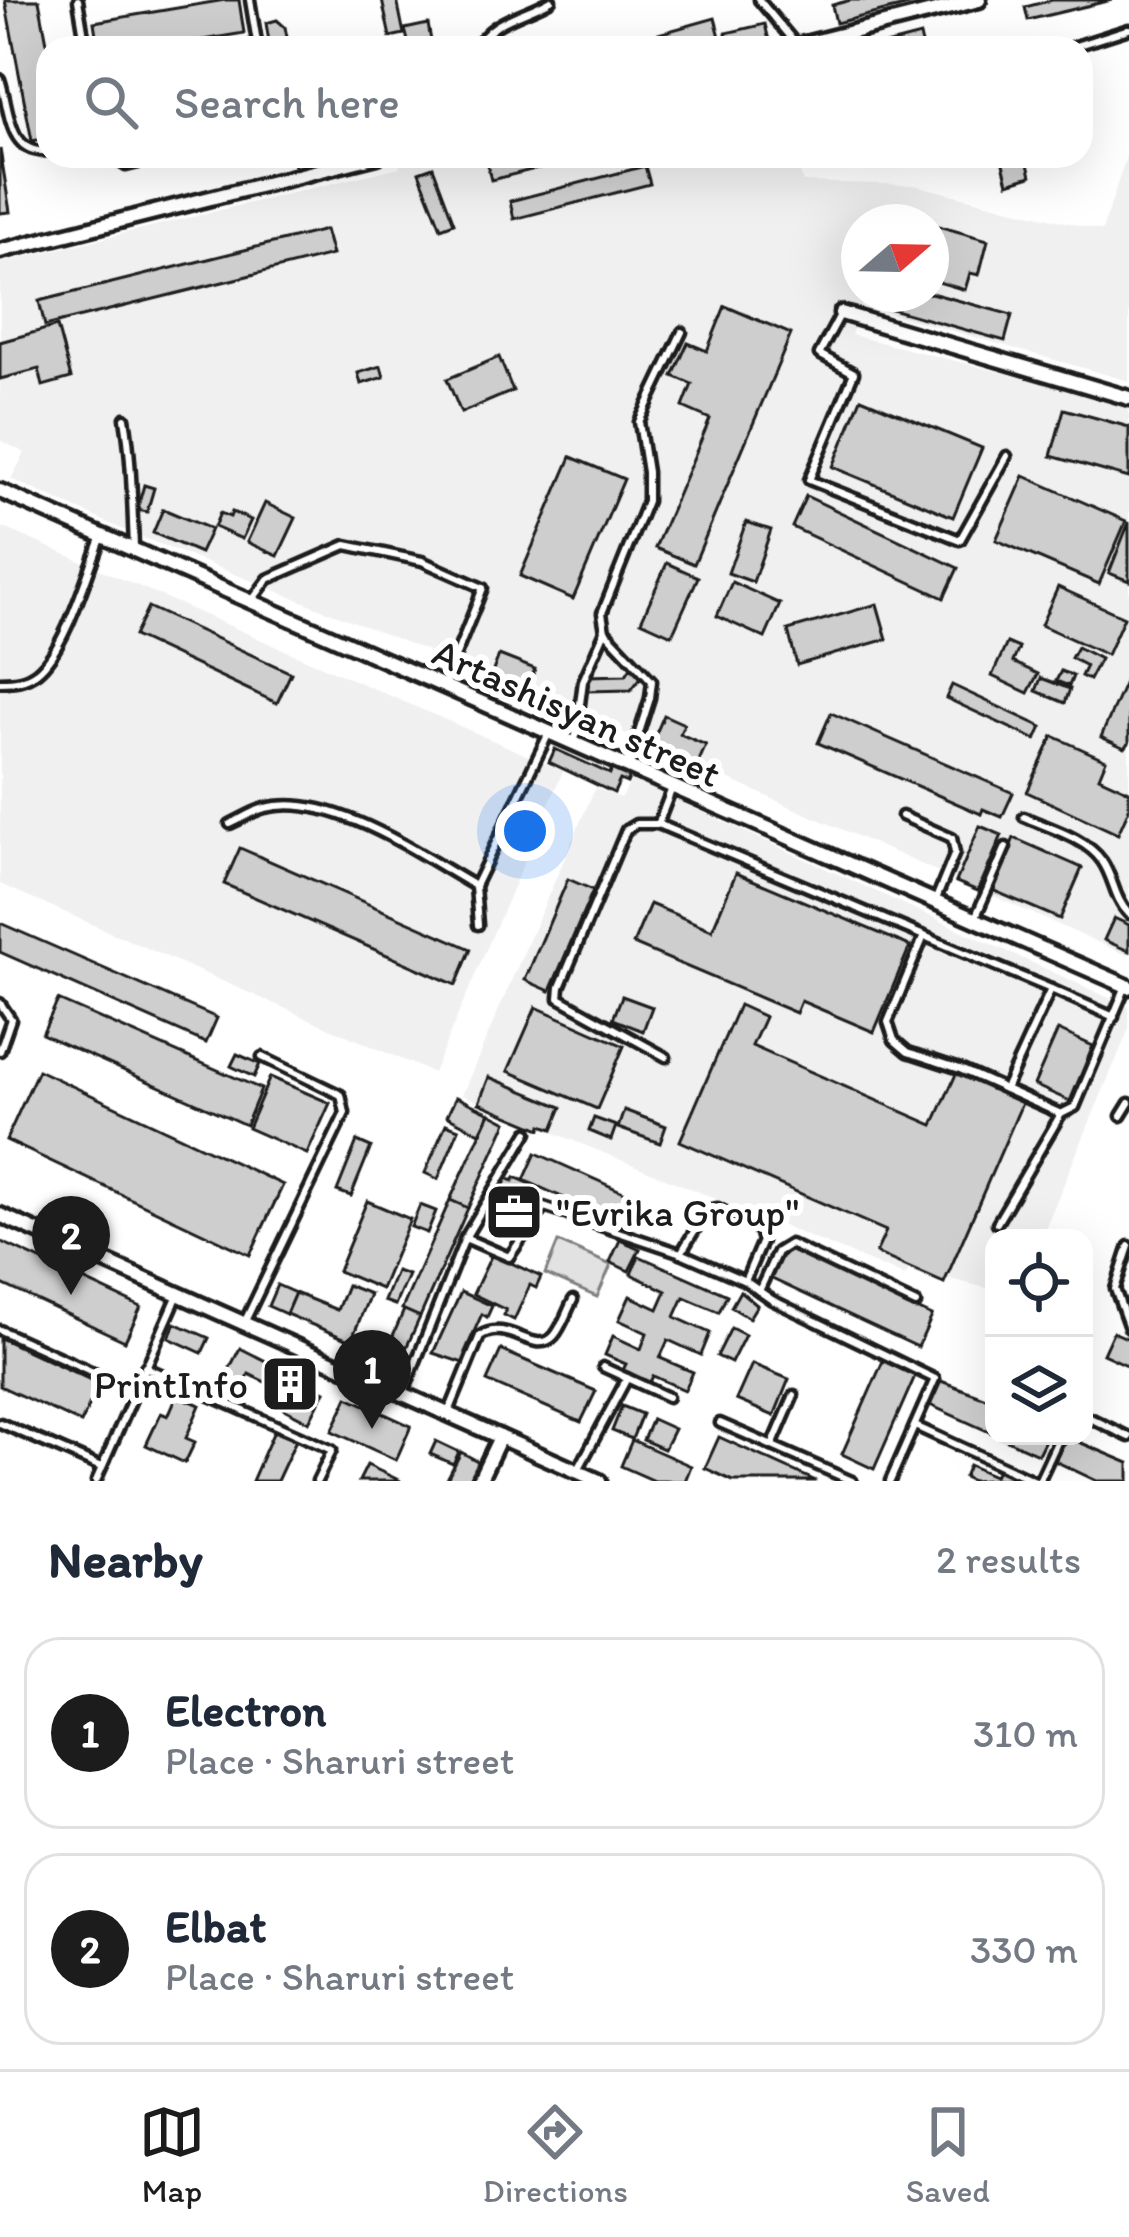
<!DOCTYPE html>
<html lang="en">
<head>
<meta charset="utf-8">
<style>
	body { margin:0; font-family:Itim,sans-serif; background:#f6f6f7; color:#1f2937 }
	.controls { position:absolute; right:36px; bottom:36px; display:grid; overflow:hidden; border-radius:24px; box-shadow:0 12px 48px #0002 }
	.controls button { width:108px; height:108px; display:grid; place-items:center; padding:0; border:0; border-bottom:3px solid #e0e1e3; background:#fff; color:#1f2937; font:60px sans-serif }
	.compass { position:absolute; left:841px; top:204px; width:108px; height:108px; border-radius:50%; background:#fff; box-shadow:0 12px 48px #0002; rotate:70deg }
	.you { position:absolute; left:525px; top:831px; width:42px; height:42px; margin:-30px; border:9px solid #fff; border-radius:50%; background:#1a73e8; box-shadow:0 0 0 18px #1a73e833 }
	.badge { display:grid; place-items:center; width:78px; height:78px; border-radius:50%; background:#1c1c1c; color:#fff; font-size:39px; font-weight:700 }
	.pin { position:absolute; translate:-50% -99px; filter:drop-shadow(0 3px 6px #0008) }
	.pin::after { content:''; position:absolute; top:63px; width:42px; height:36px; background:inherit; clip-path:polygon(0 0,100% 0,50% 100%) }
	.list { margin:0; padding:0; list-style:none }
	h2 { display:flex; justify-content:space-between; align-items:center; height:156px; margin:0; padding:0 48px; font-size:51px }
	h2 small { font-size:39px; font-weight:400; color:#747a83 }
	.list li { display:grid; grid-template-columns:78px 1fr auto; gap:36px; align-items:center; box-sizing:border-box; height:192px; margin:0 24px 24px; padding:0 24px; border:3px solid #e0e1e3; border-radius:36px }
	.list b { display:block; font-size:45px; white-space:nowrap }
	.list p { margin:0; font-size:39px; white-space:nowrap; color:#747a83 }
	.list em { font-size:39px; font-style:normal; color:#747a83 }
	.icon { flex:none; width:66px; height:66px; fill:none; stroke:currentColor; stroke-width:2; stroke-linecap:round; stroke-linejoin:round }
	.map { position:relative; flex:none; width:1129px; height:1481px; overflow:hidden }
	.search { position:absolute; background:#fff; box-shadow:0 12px 48px #0002; left:36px; right:36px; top:36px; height:132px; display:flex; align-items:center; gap:30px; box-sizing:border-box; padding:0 42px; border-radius:36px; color:#747a83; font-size:45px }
	.sheet { height:588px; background:#fff }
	nav { display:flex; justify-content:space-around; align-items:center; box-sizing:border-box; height:168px; border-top:3px solid #e0e1e3; background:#fff; font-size:33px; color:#747a83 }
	nav a { display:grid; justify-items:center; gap:6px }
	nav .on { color:#1c1c1c }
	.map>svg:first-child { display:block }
</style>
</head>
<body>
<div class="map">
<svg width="1129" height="1481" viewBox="0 0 1129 1481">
	<rect width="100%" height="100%" fill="#fff"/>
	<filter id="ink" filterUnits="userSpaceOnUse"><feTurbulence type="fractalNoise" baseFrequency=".00833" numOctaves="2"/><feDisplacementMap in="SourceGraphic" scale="24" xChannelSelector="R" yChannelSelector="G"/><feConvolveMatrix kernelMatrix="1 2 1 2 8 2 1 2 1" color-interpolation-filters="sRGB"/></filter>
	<g filter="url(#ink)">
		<g fill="#f0f0f0" fill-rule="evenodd">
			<path d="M1129,148V381L861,305L851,335L1129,404V956L528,691L124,530L11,479L25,453L0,440V263L400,167L399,156H795L803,182L914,185L1102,231ZM859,222H931V294H859Z"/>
			<path d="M0,526L563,771L433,1073L0,884Z"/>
			<path d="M632,780L1129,1007V1029L1041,1238H994V1290L947,1278L944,1283L910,1268L905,1276L462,1095L595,788L621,798Z"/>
		</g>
		<path fill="#e2e2e2" stroke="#7f7f7f" stroke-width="3" d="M558,1242L611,1265L597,1297L545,1274Z"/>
		<g fill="#cecece" stroke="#1c1c1c" stroke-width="3">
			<path d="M5,0H39L48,48V138L32,141Z"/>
			<path d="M225,0H239L244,33L155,48H98L94,22Z"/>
			<path d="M382,0H397L404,34L390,37Z"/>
			<path d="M851,0H907L909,5L836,23L832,5Z"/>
			<path d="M1052,0H1112L1028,20L1025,7Z"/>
			<path d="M715,18L723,48H661L658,34Z"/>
			<path d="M277,20L285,27L289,48H270L266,23Z"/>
			<path d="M428,24L431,41L409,45L405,29Z"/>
			<path d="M765,24L770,45L730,48L726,33Z"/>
			<path d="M920,36L923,48H874Z"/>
			<path d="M0,149L10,212L0,213Z"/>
			<path d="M293,156H309L311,164L295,168Z"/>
			<path d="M485,156H571L572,160L491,180Z"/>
			<path d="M1001,156H1026L1031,176L1008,183Z"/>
			<path d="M645,166L650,184L514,219L510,201Z"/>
			<path d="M433,167L454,223L441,228L419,172Z"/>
			<path d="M931,224L988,240L979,275L970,273L965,290L931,280Z"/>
			<path d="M325,230L332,255L45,326L39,301Z"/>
			<path d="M931,293L1012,315L1005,341L877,305L880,294Z"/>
			<path d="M725,306L791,334L694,564L655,548L710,419L683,407L692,384L673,376L688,343L707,351Z"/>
			<path d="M57,326L71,378L43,386L39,369L0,379V342Z"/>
			<path d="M499,357L513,391L461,413L447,379Z"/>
			<path d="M381,366L384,377L361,384L358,373Z"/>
			<path d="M861,398L982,448L953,517L833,467Z"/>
			<path d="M1064,409L1129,427V478L1051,456Z"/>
			<path d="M571,457L624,479L573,599L520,576Z"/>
			<path d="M1024,476L1126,521L1099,584L996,540Z"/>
			<path d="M144,485L154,488L147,512L137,510Z"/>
			<path d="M806,496L958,568L944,598L792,527Z"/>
			<path d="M265,503L296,518L278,556L247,542Z"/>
			<path d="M163,509L211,529L200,553L153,533Z"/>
			<path d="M232,512L251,520L242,539L214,527L220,513L230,517Z"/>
			<path d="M746,522L771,530L753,582L728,573Z"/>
			<path d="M1129,522V581L1109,573Z"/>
			<path d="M667,563L698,577L672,635L641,621Z"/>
			<path d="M732,582L780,604L765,638L717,616Z"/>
			<path d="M1058,587L1124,617L1107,655L1041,625Z"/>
			<path d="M877,604L887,639L797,665L788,630Z"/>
			<path d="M148,607L291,673L277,703L134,636Z"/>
			<path d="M1007,643L1019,648L1013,662L1038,674L1028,693L992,676Z"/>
			<path d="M1077,647L1100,659L1089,680L1081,676L1086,666L1071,658Z"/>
			<path d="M499,655L535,669L527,689L491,676Z"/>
			<path d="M631,667L643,675L631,690L587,691V676L626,675Z"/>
			<path d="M1061,671L1073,676L1069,686L1056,681Z"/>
			<path d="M1129,673V743L1125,748L1101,737Z"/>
			<path d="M1041,678L1070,689L1065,703L1036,691Z"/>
			<path d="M952,685L1042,727L1036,740L946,698Z"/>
			<path d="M831,713L1013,793L1002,817L983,809L981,814L818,743Z"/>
			<path d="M664,715L684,724L680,734L706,745L695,770L649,750Z"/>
			<path d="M1053,736L1106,760L1099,777L1129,791V809L1118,834L1027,792Z"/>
			<path d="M555,749L610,774L612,768L630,776L627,783L620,780L614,793L549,762Z"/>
			<path d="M980,826L1002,835L978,891L956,882Z"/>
			<path d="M1014,838L1082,868L1060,919L992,890Z"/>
			<path d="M240,848L471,949L456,985L224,884Z"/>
			<path d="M736,873L910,946L874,1032L801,1001L796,1013L633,944L650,904L712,930Z"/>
			<path d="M568,879L593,890L550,991L525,980Z"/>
			<path d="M1114,918L1129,925V951L1104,940Z"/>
			<path d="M0,923L217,1018L206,1043L0,952Z"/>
			<path d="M622,996L652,1007L643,1031L613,1019Z"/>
			<path d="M58,1000L261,1089L246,1125L42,1034Z"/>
			<path d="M739,1005L765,1017L752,1046L933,1125L957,1072L1023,1101L944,1283L876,1253L886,1231L680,1141Z"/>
			<path d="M536,1007L624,1046L597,1109L508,1071Z"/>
			<path d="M1058,1030L1093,1046L1070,1101L1034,1085Z"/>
			<path d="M237,1054L260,1064L254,1077L231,1066Z"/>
			<path d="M38,1070L283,1185L250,1255L6,1140Z"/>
			<path d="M270,1077L330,1103L307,1154L248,1128Z"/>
			<path d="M489,1077L562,1107L553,1129L542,1125L541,1129L479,1103Z"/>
			<path d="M456,1097L490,1113L480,1133L447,1116Z"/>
			<path d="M624,1110L666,1126L660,1143L618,1128Z"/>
			<path d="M490,1113L507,1122L468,1208L450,1200Z"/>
			<path d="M594,1118L616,1126L611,1140L589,1131Z"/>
			<path d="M446,1124L459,1129L438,1179L425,1173Z"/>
			<path d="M357,1141L371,1147L351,1196L337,1191Z"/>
			<path d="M536,1153L641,1200L629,1227L524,1180Z"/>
			<path d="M515,1177L538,1187L519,1232L489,1219L507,1178L513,1181Z"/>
			<path d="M450,1200L468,1208L420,1317L402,1309Z"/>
			<path d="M367,1201L410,1219L381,1289L338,1271Z"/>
			<path d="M420,1205L436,1211L427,1233L411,1227Z"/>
			<path d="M620,1240L640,1249L629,1271L610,1262Z"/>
			<path d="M0,1241L141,1307L125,1341L0,1283Z"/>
			<path d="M784,1247L932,1316L918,1347L770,1278Z"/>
			<path d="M492,1254L541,1277L536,1288L530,1285L514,1320L504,1315L506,1310L473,1294Z"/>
			<path d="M639,1256L727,1295L719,1312L684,1297L675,1317L710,1333L701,1355L668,1340L660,1358L693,1372L685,1390L653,1376L649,1384L622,1372L626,1364L605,1355L613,1336L641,1349L647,1333L619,1320L630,1296L658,1309L666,1291L631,1274Z"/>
			<path d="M396,1271L408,1275L395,1305L384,1301Z"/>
			<path d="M277,1285L295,1293L286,1314L268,1306Z"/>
			<path d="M347,1285L370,1294L351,1341L286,1314L295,1293L337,1310Z"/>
			<path d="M740,1291L757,1305L749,1318L731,1307Z"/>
			<path d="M461,1292L492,1306L487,1317L482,1314L465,1352L470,1354L466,1364L433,1353Z"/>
			<path d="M404,1310L420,1317L395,1373L380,1366Z"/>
			<path d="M175,1323L209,1338L202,1353L169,1338Z"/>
			<path d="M731,1328L745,1335L731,1363L717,1356Z"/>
			<path d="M1113,1332L1129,1339V1366L1103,1354Z"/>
			<path d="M0,1338L99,1384L81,1423L0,1386Z"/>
			<path d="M240,1348L325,1391L309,1422L284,1409L291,1395L249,1374L242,1388L224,1379Z"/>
			<path d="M501,1350L596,1391L581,1422L487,1381Z"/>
			<path d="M883,1361L915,1376L874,1469L842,1454Z"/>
			<path d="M752,1364L789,1379L774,1416L736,1400Z"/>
			<path d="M941,1381L994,1401V1434L930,1405Z"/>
			<path d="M177,1395L200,1405L186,1438L195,1442L185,1463L146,1445L161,1413L168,1416Z"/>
			<path d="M348,1397L411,1426L396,1460L332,1431Z"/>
			<path d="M622,1406L642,1414L632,1439L612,1431Z"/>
			<path d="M652,1419L674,1429L664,1449L643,1440Z"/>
			<path d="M274,1431L296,1440L277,1481H252Z"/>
			<path d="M998,1436H1047L1038,1454Z"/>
			<path d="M719,1437L816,1481H733L705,1468Z"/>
			<path d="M1067,1437L1129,1463V1481H1097L1055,1461Z"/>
			<path d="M632,1440L691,1466L685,1481H655L621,1466Z"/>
			<path d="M436,1441L459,1452L453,1464L430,1454Z"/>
			<path d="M461,1452L481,1463L472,1481H446Z"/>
			<path d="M367,1465L401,1481H359Z"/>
			<path d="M969,1465L994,1476L997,1469L1018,1478L972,1481L964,1477Z"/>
		</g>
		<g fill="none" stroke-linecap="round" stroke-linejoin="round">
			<defs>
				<g id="lane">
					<path d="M78,0L86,48"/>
					<path d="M250,0L258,48"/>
					<path d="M759,0L795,43"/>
					<path d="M477,48C489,20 526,15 551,0"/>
					<path d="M1069,48L1129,29"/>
					<path d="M0,79C10,108 7,155 48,151"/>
					<path d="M111,156L126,166L167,156"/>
					<path d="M841,313L819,354L854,373L809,480L960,540L1007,456"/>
					<path d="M125,418C132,461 132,503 134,547"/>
					<path d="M253,599L268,579L346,545L422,561L483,588L444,685"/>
					<path d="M0,682C14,682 25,681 37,672C66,649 87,573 101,539"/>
					<path d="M575,742L583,681L605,631"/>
					<path d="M628,767L650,698L652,681L605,631L602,613L647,501V472L639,422L682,332"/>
					<path d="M902,816L952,838L955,853L936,899"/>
					<path d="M1024,817C1049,828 1086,838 1102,861C1114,878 1114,899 1129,914"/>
					<path d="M230,824C241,819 253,811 265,808C331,791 420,855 475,886"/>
					<path d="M658,824L672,788"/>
					<path d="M976,916L1006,847"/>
					<path d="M478,925L475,886L548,735"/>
					<path d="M924,936L1051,989L1005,1089"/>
					<path d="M1051,989L1114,1017"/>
					<path d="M0,1003L11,1019L0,1051"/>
					<path d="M666,1057L559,998L560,987L626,830L636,824H658L924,936L888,1022L894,1040L908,1052L960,1069L1061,1114L1075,1107L1126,986"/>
					<path d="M1121,1116L1129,1103"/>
					<path d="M997,1223L1061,1114"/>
					<path d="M465,1238L509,1257L544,1207L681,1253L745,1281L772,1300L935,1379L890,1481"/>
					<path d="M1129,1246L1115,1289L1129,1328"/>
					<path d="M681,1253L707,1210L718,1208L759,1230L762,1241L745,1281"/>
					<path d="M759,1291L777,1252L790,1244L916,1304"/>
					<path d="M245,1321L345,1113L341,1095L262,1057"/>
					<path d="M0,1330L135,1391"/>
					<path d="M145,1367L332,1450L317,1481"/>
					<path d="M603,1367L668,1397"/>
					<path d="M403,1394L465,1238L528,1132"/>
					<path d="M448,1414L480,1336C508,1317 535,1357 554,1336C562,1327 567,1311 573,1300"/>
					<path d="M1084,1415L1129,1437"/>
					<path d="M0,1423L101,1467"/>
					<path d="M720,1423L852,1481"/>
					<path d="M915,1426L1035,1481"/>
					<path d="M772,1446L794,1395"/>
					<path d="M579,1468L627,1378"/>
					<path d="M96,1481L177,1297"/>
					<path d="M1039,1481L1060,1436"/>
				</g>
				<g id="street">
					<path d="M797,46L979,0"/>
					<path d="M0,251L377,156"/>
					<path d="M841,313L1129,398"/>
					<path d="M0,491L1129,987"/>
					<path d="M0,1215L599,1481"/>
					<path d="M479,1481L500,1437"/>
				</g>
			</defs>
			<use href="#lane" stroke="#1c1c1c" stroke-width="15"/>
			<use href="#street" stroke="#1c1c1c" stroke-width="21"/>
			<use href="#lane" stroke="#fff" stroke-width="6"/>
			<use href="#street" stroke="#fff" stroke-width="12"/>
		</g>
	</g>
	<defs>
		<symbol id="office-square" viewBox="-11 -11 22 22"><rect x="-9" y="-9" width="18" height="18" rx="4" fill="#1c1c1c" stroke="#fff"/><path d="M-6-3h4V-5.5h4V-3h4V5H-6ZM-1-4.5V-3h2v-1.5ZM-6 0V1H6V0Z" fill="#fff"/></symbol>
		<symbol id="building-square" viewBox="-11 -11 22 22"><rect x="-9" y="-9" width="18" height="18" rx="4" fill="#1c1c1c" stroke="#fff"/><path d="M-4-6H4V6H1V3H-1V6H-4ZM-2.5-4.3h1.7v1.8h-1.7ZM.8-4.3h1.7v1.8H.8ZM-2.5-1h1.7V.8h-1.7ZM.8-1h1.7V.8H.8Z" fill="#fff"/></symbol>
	</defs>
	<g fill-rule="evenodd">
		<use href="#office-square" x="481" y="1179" width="66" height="66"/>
		<use href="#building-square" x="257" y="1351" width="66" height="66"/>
	</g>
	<g text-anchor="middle" stroke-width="12" stroke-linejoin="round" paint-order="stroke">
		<g font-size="39" fill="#1c1c1c" stroke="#fff">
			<text transform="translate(577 712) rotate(24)" y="14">Artashisyan street</text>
		</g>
		<g font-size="39" fill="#1c1c1c" stroke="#fff" text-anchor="start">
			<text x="556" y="1226">"Evrika Group"</text>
			<text x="248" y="1398" text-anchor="end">PrintInfo</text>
		</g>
	</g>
</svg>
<div class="controls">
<button><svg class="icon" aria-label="locate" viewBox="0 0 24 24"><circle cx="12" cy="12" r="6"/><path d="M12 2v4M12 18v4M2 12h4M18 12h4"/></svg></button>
<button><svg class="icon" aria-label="layers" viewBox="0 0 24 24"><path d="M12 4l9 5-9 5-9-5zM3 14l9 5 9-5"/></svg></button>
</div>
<svg class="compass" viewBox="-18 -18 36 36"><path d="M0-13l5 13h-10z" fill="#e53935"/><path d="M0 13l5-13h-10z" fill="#747a83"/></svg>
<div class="you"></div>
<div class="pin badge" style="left:372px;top:1429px">1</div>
<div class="pin badge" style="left:71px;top:1295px">2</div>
<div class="search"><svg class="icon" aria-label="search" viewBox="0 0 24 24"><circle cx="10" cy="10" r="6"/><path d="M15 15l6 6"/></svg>Search here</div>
</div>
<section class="sheet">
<h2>Nearby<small>2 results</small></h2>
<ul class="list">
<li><span class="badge">1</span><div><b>Electron</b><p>Place · Sharuri street</p></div><em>310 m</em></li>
<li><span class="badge">2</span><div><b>Elbat</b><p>Place · Sharuri street</p></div><em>330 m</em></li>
</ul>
</section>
<nav>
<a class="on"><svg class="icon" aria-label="map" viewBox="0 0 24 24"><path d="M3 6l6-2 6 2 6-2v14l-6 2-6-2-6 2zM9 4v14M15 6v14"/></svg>Map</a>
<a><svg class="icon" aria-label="directions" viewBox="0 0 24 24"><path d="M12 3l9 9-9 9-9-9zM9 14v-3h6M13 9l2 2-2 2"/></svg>Directions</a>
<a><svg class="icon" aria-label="saved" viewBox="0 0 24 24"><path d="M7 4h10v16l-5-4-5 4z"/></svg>Saved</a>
</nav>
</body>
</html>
